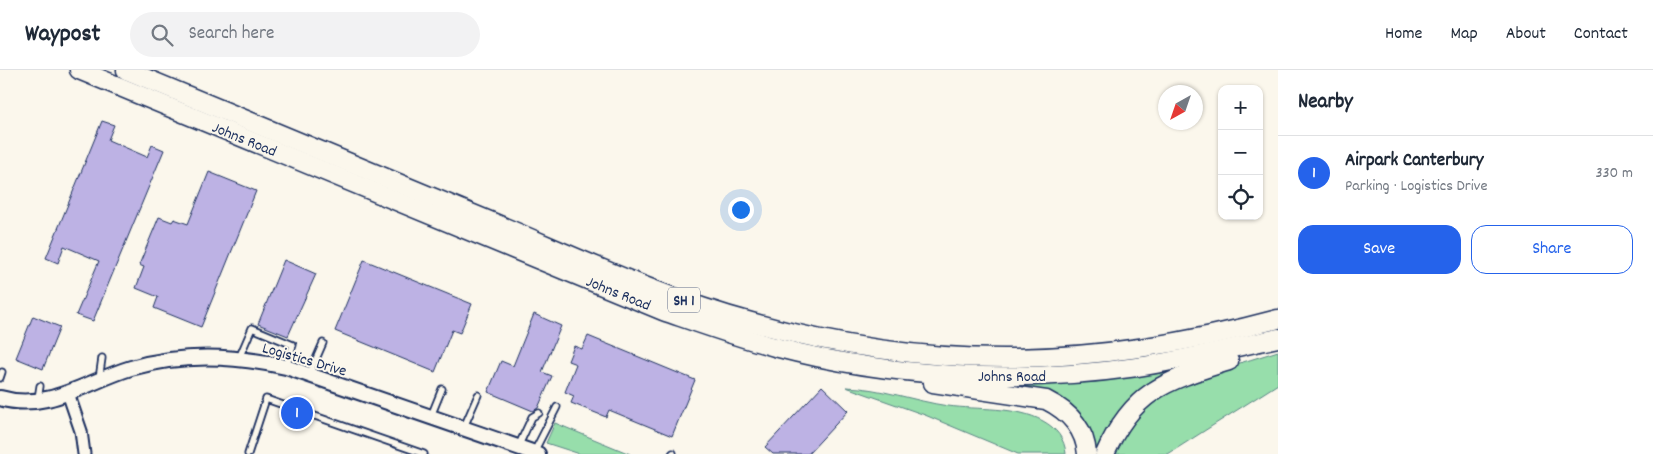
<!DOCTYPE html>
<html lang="en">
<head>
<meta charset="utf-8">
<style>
	body { margin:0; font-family:Dekko,sans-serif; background:#f2f2f3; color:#1f2937 }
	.controls { position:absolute; right:15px; top:15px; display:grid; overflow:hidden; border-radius:10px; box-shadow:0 1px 4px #0004 }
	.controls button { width:45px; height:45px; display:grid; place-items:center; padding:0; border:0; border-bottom:1px solid #e0e1e3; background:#fff; color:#1f2937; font:25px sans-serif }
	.compass { position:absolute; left:1158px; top:15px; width:45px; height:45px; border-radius:50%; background:#fff; box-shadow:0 1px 4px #0004; rotate:220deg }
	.you { position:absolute; left:740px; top:139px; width:18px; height:18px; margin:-12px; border:4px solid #fff; border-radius:50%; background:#1a73e8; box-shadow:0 0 0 8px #1a73e833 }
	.badge { display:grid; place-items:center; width:32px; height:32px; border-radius:50%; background:#2563eb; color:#fff; font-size:16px; font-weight:700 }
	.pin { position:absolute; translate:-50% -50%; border:2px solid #fff; box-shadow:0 1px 5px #0006 }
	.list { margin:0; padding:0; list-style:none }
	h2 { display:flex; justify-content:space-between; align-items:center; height:65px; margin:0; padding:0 20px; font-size:21px }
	h2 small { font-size:16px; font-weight:400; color:#747a83 }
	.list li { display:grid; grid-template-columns:32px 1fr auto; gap:15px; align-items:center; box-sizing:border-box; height:75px; padding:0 20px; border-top:1px solid #e0e1e3 }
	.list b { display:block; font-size:19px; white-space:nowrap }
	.list p { margin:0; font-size:16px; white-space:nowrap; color:#747a83 }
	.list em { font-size:16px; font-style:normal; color:#747a83 }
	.actions { display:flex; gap:10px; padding:15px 20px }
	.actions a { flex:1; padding:11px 0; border:1px solid #2563eb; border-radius:15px; text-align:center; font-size:18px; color:#2563eb }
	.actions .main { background:#2563eb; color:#fff }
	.icon { flex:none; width:28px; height:28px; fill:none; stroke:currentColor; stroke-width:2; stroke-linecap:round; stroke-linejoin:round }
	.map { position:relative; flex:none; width:1278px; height:384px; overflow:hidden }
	header { display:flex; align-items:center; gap:30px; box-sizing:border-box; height:70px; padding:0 25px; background:#fff; border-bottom:1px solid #e0e1e3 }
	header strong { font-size:24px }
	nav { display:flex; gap:28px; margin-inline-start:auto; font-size:18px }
	.search { width:350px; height:45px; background:#f2f2f3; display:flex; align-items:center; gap:12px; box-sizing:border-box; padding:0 18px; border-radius:28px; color:#747a83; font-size:19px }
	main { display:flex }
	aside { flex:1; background:#fff }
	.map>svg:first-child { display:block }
</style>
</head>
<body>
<header>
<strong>Waypost</strong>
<div class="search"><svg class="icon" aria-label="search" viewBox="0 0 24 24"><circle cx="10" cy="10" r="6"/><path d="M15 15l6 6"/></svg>Search here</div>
<nav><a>Home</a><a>Map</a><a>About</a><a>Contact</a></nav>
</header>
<main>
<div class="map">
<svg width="1278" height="384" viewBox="0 0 1278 384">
	<rect width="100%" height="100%" fill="#fbf7ec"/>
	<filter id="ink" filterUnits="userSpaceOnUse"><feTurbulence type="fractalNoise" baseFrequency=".02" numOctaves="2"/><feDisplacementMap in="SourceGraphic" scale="10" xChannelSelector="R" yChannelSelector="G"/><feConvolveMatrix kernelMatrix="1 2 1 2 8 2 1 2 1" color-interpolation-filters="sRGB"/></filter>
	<g filter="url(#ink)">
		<g fill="#97deab" stroke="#598684">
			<path d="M1278,281V314L1168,384H1111C1118,372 1125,354 1135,345C1174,309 1230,297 1278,281Z"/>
			<path d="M1177,301L1100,384H1092L1082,350L1012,316L1095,312Z"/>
			<path d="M846,317C881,318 914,331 948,336C978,340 1016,336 1043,351C1056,358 1065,369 1066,384H1018L925,345Z"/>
			<path d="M555,353L630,384H580L546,373Z"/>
		</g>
		<g fill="#bdb2e4" stroke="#1b2f5e">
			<path d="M102,51L114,55L108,70L147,87L152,75L164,80L93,251L76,245L99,191L64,176L58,193L46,188Z"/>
			<path d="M209,102L256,121L201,257L154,238L158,227L136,218L144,197L139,195L159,147L172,152L174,149L188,154Z"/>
			<path d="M284,190L316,204L288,266L258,254Z"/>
			<path d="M364,190L472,234L460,263L452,260L435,302L335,261Z"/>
			<path d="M534,244L561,256L542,302L552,306L538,338L533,341L488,322L501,291L513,296Z"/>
			<path d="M33,246L60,257L43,299L16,288Z"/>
			<path d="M588,266L695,310L672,366L609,340L606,347L571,333L574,326L565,322L576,294L568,291L574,276L582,279Z"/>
			<path d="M822,316L848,341L808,384H773L765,377Z"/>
		</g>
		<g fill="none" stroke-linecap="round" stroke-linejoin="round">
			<defs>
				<g id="service">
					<path d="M239,288L252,258L293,275L286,297"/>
					<path d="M309,305L323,273"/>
					<path d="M0,308L2,302"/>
					<path d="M99,309L102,288"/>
					<path d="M38,329L40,316"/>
					<path d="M431,346L442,319"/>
					<path d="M464,357L478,325"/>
					<path d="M518,377L532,347L539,343"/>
					<path d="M534,382L557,337"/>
					<path d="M248,384L266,329L424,384"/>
					<path d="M672,384L673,383"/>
				</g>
				<path id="minor" d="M68,323L81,361L84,384"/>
				<path id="tertiary" d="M0,328C47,342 88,311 131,298C182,283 234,285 286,297L538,384"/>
				<g id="trunk">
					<path d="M79,0L663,241C701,254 737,267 775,277C892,308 1018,314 1137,297C1185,290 1231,278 1278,268"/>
					<path d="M126,0C245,50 365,99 485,149C572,185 659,227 751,252C932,303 1097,298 1278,249"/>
					<path d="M933,313L1046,330C1068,341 1085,358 1087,384"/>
					<path d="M1105,384C1133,320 1166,311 1229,291"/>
				</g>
			</defs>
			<use href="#service" stroke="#1b2f5e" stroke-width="9"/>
			<use href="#minor" stroke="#1b2f5e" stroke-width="15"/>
			<use href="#tertiary" stroke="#1b2f5e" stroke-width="18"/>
			<use href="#trunk" stroke="#1b2f5e" stroke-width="21"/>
			<use href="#service" stroke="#fbf7ec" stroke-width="5.5"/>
			<use href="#minor" stroke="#fbf7ec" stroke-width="11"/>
			<use href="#tertiary" stroke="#fbf7ec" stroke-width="14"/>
			<use href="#trunk" stroke="#fbf7ec" stroke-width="18"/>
		</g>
	</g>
	<g text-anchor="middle" stroke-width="4" stroke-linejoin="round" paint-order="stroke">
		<rect fill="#fbf7ec" stroke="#5e6b89" stroke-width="1" x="668" y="217.5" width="32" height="25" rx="4"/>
		<g font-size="15" font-weight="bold" fill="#1b2f5e">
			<text x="684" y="235">SH 1</text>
		</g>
		<g font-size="16" fill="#1b2f5e" stroke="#fbf7ec">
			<text transform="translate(245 68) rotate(22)" y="6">Johns Road</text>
			<text transform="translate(619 222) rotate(22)" y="6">Johns Road</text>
			<text transform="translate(305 288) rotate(16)" y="6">Logistics Drive</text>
			<text x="1012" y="311">Johns Road</text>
		</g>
	</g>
</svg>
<div class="controls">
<button>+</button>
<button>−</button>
<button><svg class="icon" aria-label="locate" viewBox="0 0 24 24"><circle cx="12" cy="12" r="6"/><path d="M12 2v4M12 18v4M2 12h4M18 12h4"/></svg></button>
</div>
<svg class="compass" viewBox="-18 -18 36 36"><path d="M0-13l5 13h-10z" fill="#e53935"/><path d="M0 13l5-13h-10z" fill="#747a83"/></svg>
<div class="you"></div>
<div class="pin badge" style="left:297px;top:343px">1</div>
</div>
<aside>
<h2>Nearby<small></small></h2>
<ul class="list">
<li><span class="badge">1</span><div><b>Airpark Canterbury</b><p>Parking · Logistics Drive</p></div><em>330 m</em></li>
</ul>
<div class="actions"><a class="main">Save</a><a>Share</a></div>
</aside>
</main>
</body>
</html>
